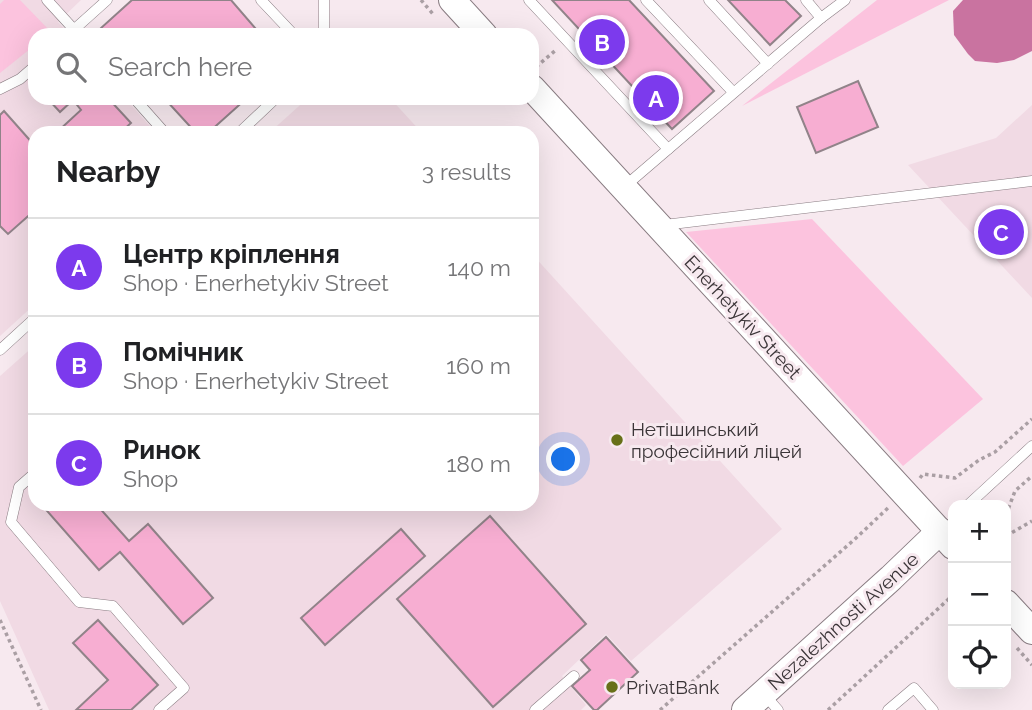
<!DOCTYPE html>
<html lang="en">
<head>
<meta charset="utf-8">
<style>
	body { margin:0; font-family:Raleway,sans-serif; background:#f6f6f6; color:#202124 }
	.controls { position:absolute; right:21px; bottom:21px; display:grid; overflow:hidden; border-radius:14px; box-shadow:0 7px 28px #0002 }
	.controls button { width:63px; height:63px; display:grid; place-items:center; padding:0; border:0; border-bottom:2px solid #e0e0e0; background:#fff; color:#202124; font:35px sans-serif }
	.you { position:absolute; left:564px; top:460px; width:24px; height:24px; margin:-18px; border:5px solid #fff; border-radius:50%; background:#1a73e8; box-shadow:0 0 0 10px #1a73e833 }
	.badge { display:grid; place-items:center; width:46px; height:46px; border-radius:50%; background:#7c3aed; color:#fff; font-size:23px; font-weight:700 }
	.pin { position:absolute; translate:-50% -50%; border:4px solid #fff; box-shadow:0 2px 7px #0006 }
	.list { margin:0; padding:0; list-style:none }
	h2 { display:flex; justify-content:space-between; align-items:center; height:91px; margin:0; padding:0 28px; font-size:30px }
	h2 small { font-size:23px; font-weight:400; color:#757577 }
	.list li { display:grid; grid-template-columns:46px 1fr auto; gap:21px; align-items:center; box-sizing:border-box; height:98px; padding:0 28px; border-top:2px solid #e0e0e0 }
	.list b { display:block; font-size:26px; white-space:nowrap }
	.list p { margin:0; font-size:23px; white-space:nowrap; color:#757577 }
	.list em { font-size:23px; font-style:normal; color:#757577 }
	.icon { flex:none; width:38px; height:38px; fill:none; stroke:currentColor; stroke-width:2; stroke-linecap:round; stroke-linejoin:round }
	.map { position:relative; flex:none; width:1032px; height:710px; overflow:hidden }
	.search { position:absolute; background:#fff; box-shadow:0 7px 28px #0002; left:28px; top:28px; width:511px; height:77px; display:flex; align-items:center; gap:18px; box-sizing:border-box; padding:0 24px; border-radius:21px; color:#757577; font-size:26px }
	.panel { position:absolute; background:#fff; box-shadow:0 7px 28px #0002; left:28px; top:126px; width:511px; height:385px; border-radius:21px }
	.map>svg:first-child { display:block }
</style>
</head>
<body>
<div class="map">
<svg width="1032" height="710" viewBox="0 0 1032 710">
	<rect width="100%" height="100%" fill="#f7e9ef"/>
	<g fill="#f1dae4">
		<path d="M0,0H81L58,22L70,35H35V98H125L156,133H35V304L0,336Z"/>
		<path d="M308,98H390L422,133H269Z"/>
		<path d="M1032,105V298L908,165L996,138Z"/>
		<path d="M532,254L782,529L631,661L606,634L562,676L586,705L581,710H49L0,601V376L35,345V504H532Z"/>
	</g>
	<g fill="#fcc3de">
		<path d="M4,0H20L51,32L48,35H35V45L0,73V4Z"/>
		<path d="M877,0H949L742,106Z"/>
		<path d="M812,219L983,399L903,466L686,232Z"/>
	</g>
	<path fill="#c973a0" d="M963,0H1032V51L1014,60L997,63L975,61L968,54L954,35L953,11Z"/>
	<g fill="#f7aed2" stroke="#918389" stroke-width="2">
		<path d="M132,0H231L256,29L254,35H107L101,28Z"/>
		<path d="M552,0H629L714,91L672,129Z"/>
		<path d="M728,0H785L801,16L770,45Z"/>
		<path d="M858,81L878,127L816,153L797,107Z"/>
		<path d="M47,98H108L131,123L120,133H56L81,110L73,100L60,112Z"/>
		<path d="M164,98H247L208,133H196Z"/>
		<path d="M4,111L35,146V210L8,234L0,226V115Z"/>
		<path d="M41,504H96L129,541L148,524L213,598L183,624L120,552L99,570Z"/>
		<path d="M490,516L586,624L493,707L397,599Z"/>
		<path d="M401,529L425,556L325,645L301,618Z"/>
		<path d="M98,620L158,685L131,710H76L108,680L73,643Z"/>
		<path d="M606,637L638,672L597,710H594L572,686L590,670L581,660Z"/>
	</g>
	<g fill="none" stroke-linecap="round" stroke-linejoin="round">
		<defs>
			<g id="service">
				<path d="M47,0L79,35"/>
				<path d="M261,0L294,35"/>
				<path d="M529,0L668,149"/>
				<path d="M646,0L733,92"/>
				<path d="M709,0L768,64"/>
				<path d="M821,18L845,0"/>
				<path d="M68,35L107,0"/>
				<path d="M324,35V0"/>
				<path d="M0,89L20,79L35,66"/>
				<path d="M134,98L165,133"/>
				<path d="M239,133L276,98"/>
				<path d="M624,187L821,18L806,0"/>
				<path d="M664,225L1032,181"/>
				<path d="M0,350L35,318"/>
				<path d="M35,473L19,487L11,522L79,602L113,606L184,688L159,710"/>
				<path d="M968,505L1032,446"/>
				<path d="M764,694L778,710"/>
				<path d="M535,710L574,676"/>
				<path d="M888,710L914,688L933,710"/>
			</g>
			<g id="secondary">
				<path d="M452,0L484,35"/>
				<path d="M532,88L953,546"/>
				<path d="M1006,603L1032,631"/>
				<path d="M745,710L891,578L940,531"/>
			</g>
		</defs>
		<use href="#service" stroke="#897c82" stroke-width="11"/>
		<use href="#secondary" stroke="#897c82" stroke-width="28"/>
		<g stroke="#aa9fa4" stroke-width="3.5" stroke-dasharray="3.5 3.5" stroke-linecap="butt">
			<path d="M421,0L433,14"/>
			<path d="M536,67L557,49"/>
			<path d="M920,478L923,474L955,478L979,460L995,452L1032,419"/>
			<path d="M1006,515L1015,491L1032,476"/>
			<path d="M1006,536L1032,521"/>
			<path d="M0,620L41,710"/>
			<path d="M1017,648L1032,665"/>
			<path d="M660,710L855,539L889,507"/>
			<path d="M828,710L953,595"/>
		</g>
		<use href="#service" stroke="#fff" stroke-width="10"/>
		<use href="#secondary" stroke="#fff" stroke-width="26"/>
	</g>
	<g fill="#677018" stroke="#f7e9ef" stroke-width="2.5">
		<circle cx="617" cy="440" r="7"/>
		<circle cx="612" cy="687" r="7"/>
	</g>
	<g text-anchor="middle" stroke-width="6" stroke-linejoin="round" paint-order="stroke">
		<g font-size="19" fill="#3b3538" stroke="#f7e9ef">
			<text transform="translate(743 317) rotate(47)" y="7">Enerhetykiv Street</text>
			<text transform="translate(843 621) rotate(-42)" y="7">Nezalezhnosti Avenue</text>
		</g>
		<g font-size="19" fill="#3b3538" stroke="#f7e9ef" text-anchor="start">
			<text x="631" y="436">Нетішинський<tspan x="631" dy="22">професійний ліцей</tspan></text>
			<text x="626" y="694">PrivatBank</text>
		</g>
	</g>
</svg>
<div class="controls">
<button>+</button>
<button>−</button>
<button><svg class="icon" aria-label="locate" viewBox="0 0 24 24"><circle cx="12" cy="12" r="6"/><path d="M12 2v4M12 18v4M2 12h4M18 12h4"/></svg></button>
</div>
<div class="you"></div>
<div class="pin badge" style="left:656px;top:98px">A</div>
<div class="pin badge" style="left:602px;top:42px">B</div>
<div class="pin badge" style="left:1001px;top:232px">C</div>
<div class="search"><svg class="icon" aria-label="search" viewBox="0 0 24 24"><circle cx="10" cy="10" r="6"/><path d="M15 15l6 6"/></svg>Search here</div>
<section class="panel">
<h2>Nearby<small>3 results</small></h2>
<ul class="list">
<li><span class="badge">A</span><div><b>Центр кріплення</b><p>Shop · Enerhetykiv Street</p></div><em>140 m</em></li>
<li><span class="badge">B</span><div><b>Помічник</b><p>Shop · Enerhetykiv Street</p></div><em>160 m</em></li>
<li><span class="badge">C</span><div><b>Ринок</b><p>Shop</p></div><em>180 m</em></li>
</ul>
</section>
</div>
</body>
</html>
